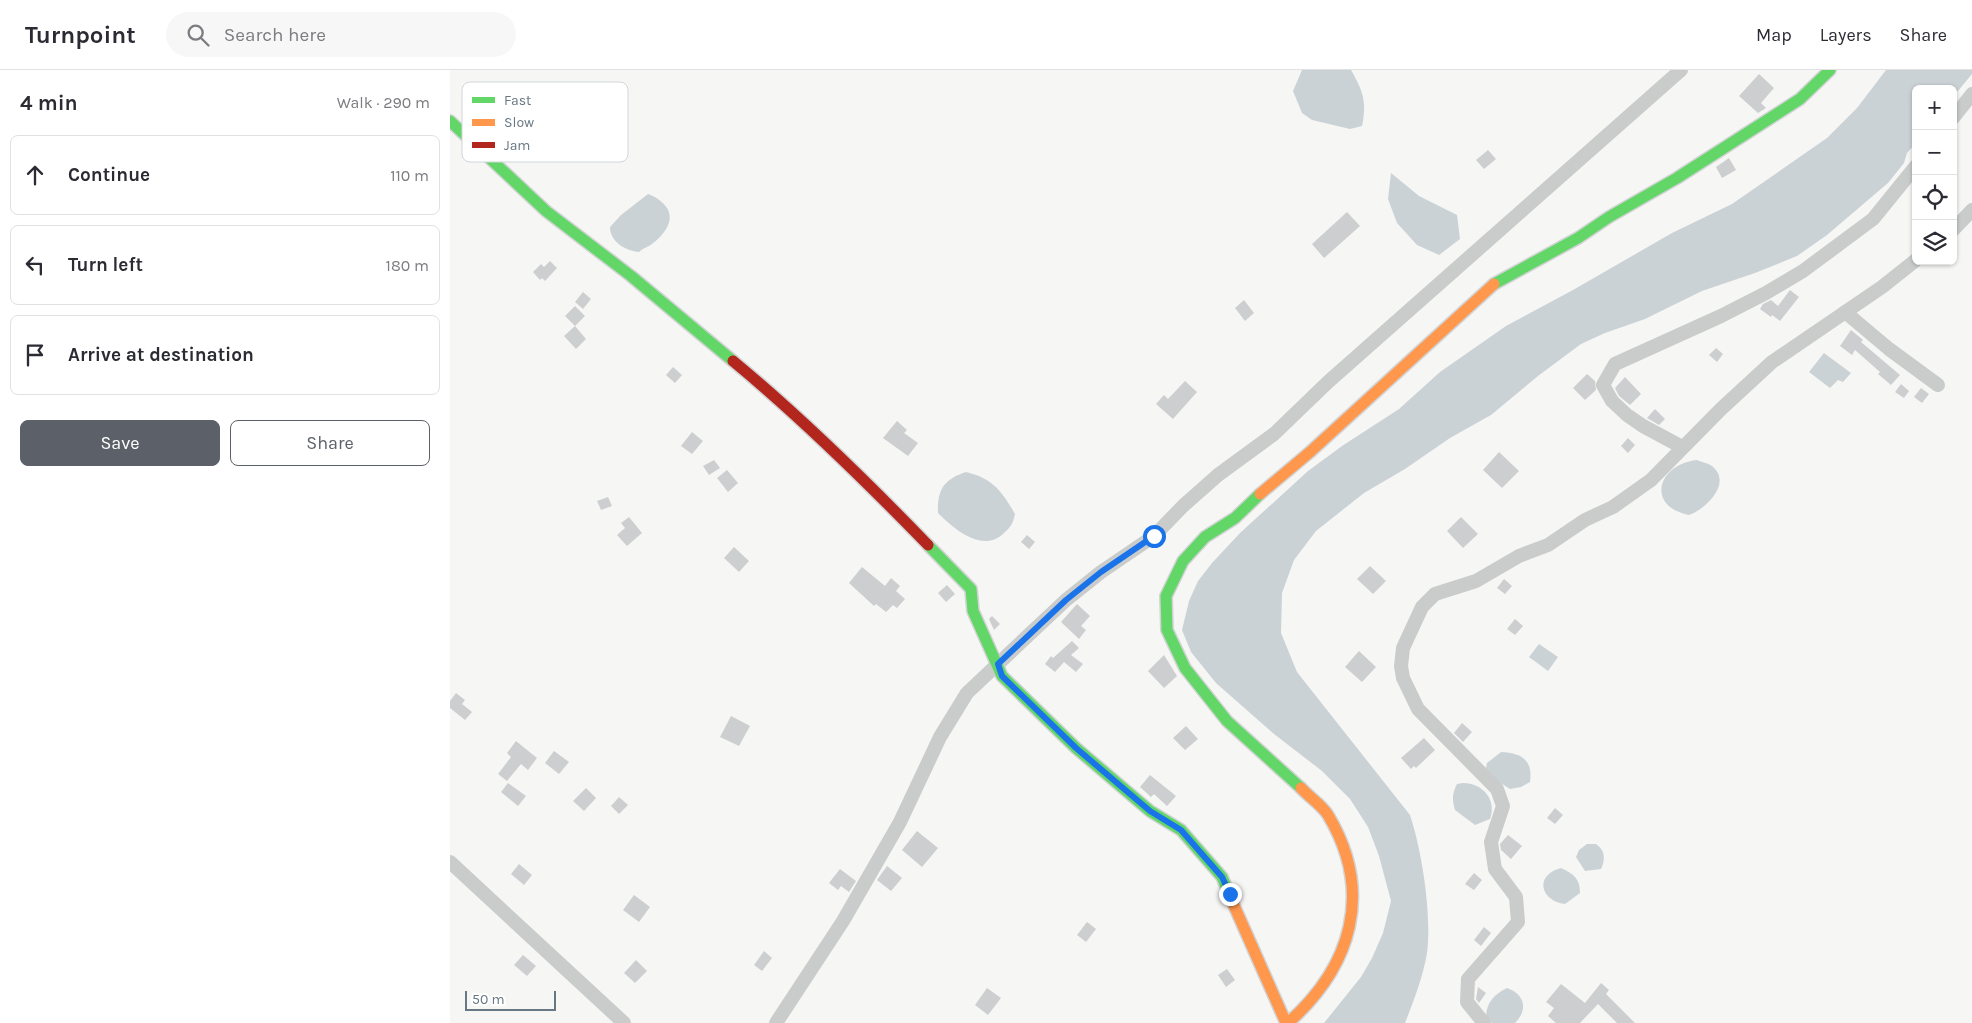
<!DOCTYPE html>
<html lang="en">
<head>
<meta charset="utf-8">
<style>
	body { margin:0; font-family:Karla,sans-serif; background:#f7f7f7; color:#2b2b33 }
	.controls { position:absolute; right:15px; top:15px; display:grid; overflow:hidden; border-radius:8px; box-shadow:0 1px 4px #0004 }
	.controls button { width:45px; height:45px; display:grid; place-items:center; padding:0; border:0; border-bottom:1px solid #e1e1e2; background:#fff; color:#2b2b33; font:25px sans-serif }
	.scale { position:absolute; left:15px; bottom:12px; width:91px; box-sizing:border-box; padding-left:5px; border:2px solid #677783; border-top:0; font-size:14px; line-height:18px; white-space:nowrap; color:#677783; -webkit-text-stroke:4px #fff; paint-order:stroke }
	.stop { position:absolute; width:15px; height:15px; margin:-11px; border:4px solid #1a73e8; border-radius:50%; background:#fff }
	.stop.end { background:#1a73e8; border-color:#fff; box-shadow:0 1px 5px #0008 }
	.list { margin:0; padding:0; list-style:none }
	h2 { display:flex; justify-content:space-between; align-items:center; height:65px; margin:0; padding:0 20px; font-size:21px }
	h2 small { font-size:16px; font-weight:400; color:#7c7c81 }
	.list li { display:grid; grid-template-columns:32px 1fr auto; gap:15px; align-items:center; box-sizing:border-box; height:80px; margin:0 10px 10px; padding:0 10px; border:1px solid #e1e1e2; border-radius:8px }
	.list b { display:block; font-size:19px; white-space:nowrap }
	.list em { font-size:16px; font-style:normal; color:#7c7c81 }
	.actions { display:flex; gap:10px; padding:15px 20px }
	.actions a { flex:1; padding:11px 0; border:1px solid #5c6169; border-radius:8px; text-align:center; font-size:18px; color:#5c6169 }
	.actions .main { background:#5c6169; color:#fff }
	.icon { flex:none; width:28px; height:28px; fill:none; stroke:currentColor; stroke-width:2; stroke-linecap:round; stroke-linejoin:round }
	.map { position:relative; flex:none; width:1522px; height:953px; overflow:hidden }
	header { display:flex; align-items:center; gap:30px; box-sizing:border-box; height:70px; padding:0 25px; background:#fff; border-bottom:1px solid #e1e1e2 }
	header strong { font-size:24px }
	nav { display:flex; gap:28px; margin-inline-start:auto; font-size:18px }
	.search { width:350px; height:45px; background:#f7f7f7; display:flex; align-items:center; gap:12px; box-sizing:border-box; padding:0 18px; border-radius:28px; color:#7c7c81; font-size:19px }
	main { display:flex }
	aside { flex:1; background:#fff }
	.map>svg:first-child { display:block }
</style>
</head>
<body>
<header>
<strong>Turnpoint</strong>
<div class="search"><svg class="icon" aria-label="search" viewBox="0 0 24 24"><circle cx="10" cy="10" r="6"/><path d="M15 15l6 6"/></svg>Search here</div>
<nav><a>Map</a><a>Layers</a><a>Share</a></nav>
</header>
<main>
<aside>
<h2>4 min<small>Walk · 290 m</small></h2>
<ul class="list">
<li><svg class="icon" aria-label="ahead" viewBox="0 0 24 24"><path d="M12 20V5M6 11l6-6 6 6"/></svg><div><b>Continue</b></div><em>110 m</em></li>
<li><svg class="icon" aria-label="left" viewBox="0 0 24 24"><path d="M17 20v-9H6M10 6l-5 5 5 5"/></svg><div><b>Turn left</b></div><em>180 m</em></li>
<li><svg class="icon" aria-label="arrive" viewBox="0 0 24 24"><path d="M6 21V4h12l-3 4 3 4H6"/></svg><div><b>Arrive at destination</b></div></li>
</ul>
<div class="actions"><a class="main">Save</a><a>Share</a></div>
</aside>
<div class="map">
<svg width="1522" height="953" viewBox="0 0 1522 953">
	<rect width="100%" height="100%" fill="#f6f6f5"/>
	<g fill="#cbd2d6">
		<path d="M852,0H901C913,21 917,32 912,56L900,59L862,50L852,43L843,21Z"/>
		<path d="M1436,0H1522V4L1503,27V19H1466V73L1457,83L1454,93L1438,113L1377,165L1347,186L1305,203L1252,221L1195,249L1155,263L1131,274L1088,306L1041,345L1000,368L955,399L914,423L866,461L844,490L832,523L831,563L847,602L960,745C972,781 982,845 977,883C973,907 964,930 955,953H874L911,907L922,888L933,863L941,831L929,786L918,757L900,729L872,701L824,664L766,613L741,582L732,560L739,531L748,511L762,493L790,463L858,401L892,376L949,339L990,302L1056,256L1123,220L1222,163L1282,134L1377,68L1407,38Z"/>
		<path d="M941,103L969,126L1007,145L1010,169L989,185L967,175L947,153L938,129Z"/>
		<path d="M198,124C205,126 213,132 217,138C225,151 214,165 202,174C198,177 193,178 189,182C176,181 160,172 160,157L171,145Z"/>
		<path d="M1374,283L1401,303L1393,312L1388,310L1380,318L1359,302Z"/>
		<path d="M1247,390C1251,392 1258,393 1262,396C1283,413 1256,439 1239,445C1195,436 1208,394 1247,390Z"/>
		<path d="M516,402C542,408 552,421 565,444C563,453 561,457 554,463C533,484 504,459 488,443C487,420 494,409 516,402Z"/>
		<path d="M1089,574L1108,587L1098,601L1079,587Z"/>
		<path d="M1051,682C1072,683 1083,690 1080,712L1071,717L1060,719L1041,707L1036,698L1037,693Z"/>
		<path d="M1013,713C1033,713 1047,730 1040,749L1025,755L1005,740C1002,729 1002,724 1007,714Z"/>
		<path d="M1137,774H1146C1156,781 1155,790 1151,799L1135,801L1126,787L1129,780Z"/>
		<path d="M1111,798C1124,804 1130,809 1130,823L1115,834C1090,831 1084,805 1111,798Z"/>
		<path d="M1057,918C1074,924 1079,939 1065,953H1042L1036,947C1036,932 1045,924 1057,918Z"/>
	</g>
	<g fill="#cdcecf">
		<path d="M1309,4L1324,18L1311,33L1316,38L1308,43L1289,26Z"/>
		<path d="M1038,80L1046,89L1034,99L1026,90Z"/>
		<path d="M1279,88L1286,100L1272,108L1266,97Z"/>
		<path d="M897,142L910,156L874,188L862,174Z"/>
		<path d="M100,191L107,198L95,211L92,208L90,210L83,202L91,194L94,197Z"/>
		<path d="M1340,220L1349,227L1330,251L1322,245L1321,247L1310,239L1313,234L1321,230L1328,236Z"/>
		<path d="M133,222L141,229L133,239L125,232Z"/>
		<path d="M794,230L804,243L795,251L785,238Z"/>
		<path d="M125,236L135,246L125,256L115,246Z"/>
		<path d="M125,256L136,269L126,279L114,266Z"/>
		<path d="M1401,260L1413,270L1411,272L1450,305L1441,315L1428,304L1430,302L1405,280L1402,285L1390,276Z"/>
		<path d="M1266,278L1273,284L1267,292L1259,285Z"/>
		<path d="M223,297L232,305L225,313L216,305Z"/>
		<path d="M1137,304L1145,311L1146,320L1135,330L1123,318Z"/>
		<path d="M1175,307L1191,324L1180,335L1169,326L1165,318Z"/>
		<path d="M735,311L747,322L723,349L706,334L714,325L718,329Z"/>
		<path d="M1451,314L1459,321L1454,328L1445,322Z"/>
		<path d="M1471,318L1479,324L1472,333L1464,327Z"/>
		<path d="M1205,339L1215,349L1209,355L1197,348Z"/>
		<path d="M447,351L457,360L454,363L468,373L458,386L433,368Z"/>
		<path d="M242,362L253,371L242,384L231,376Z"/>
		<path d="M1178,368L1185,375L1178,383L1171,376Z"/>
		<path d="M1049,382L1069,401L1052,418L1033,400Z"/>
		<path d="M264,390L270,398L259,405L253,396Z"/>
		<path d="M277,400L288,413L278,422L267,408Z"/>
		<path d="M158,427L162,436L151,440L147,431Z"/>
		<path d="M179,447L192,463L177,476L167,465L175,458L171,453Z"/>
		<path d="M1011,447L1028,464L1013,478L997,461Z"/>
		<path d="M577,465L585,472L579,479L571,472Z"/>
		<path d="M284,477L299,491L289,502L274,488Z"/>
		<path d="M920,496L936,511L923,524L907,509Z"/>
		<path d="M412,497L435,516L441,508L450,516L446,521L455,529L447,538L443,535L436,542L426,534L424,536L399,513Z"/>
		<path d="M1054,509L1062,516L1055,524L1047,518Z"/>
		<path d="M497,515L505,524L496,532L488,523Z"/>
		<path d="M627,534L640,546L631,556L636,560L629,569L611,552Z"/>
		<path d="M542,546L550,554L544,560L539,549Z"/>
		<path d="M1065,549L1073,556L1065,565L1057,559Z"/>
		<path d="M622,571L629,578L621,585L633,594L626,602L614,592L605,602L595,594L601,586L603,588Z"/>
		<path d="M909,581L926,597L912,612L895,597Z"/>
		<path d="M714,585L727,606L714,618L698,601Z"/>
		<path d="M6,623L15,630L12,634L22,642L15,650L0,638V631Z"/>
		<path d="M281,646L300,656L289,676L270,667Z"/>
		<path d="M1012,653L1022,662L1013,672L1004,663Z"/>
		<path d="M736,656L748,669L735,680L723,668Z"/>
		<path d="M974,668L985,680L966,698L964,696L961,699L951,688Z"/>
		<path d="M66,671L87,688L78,700L71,694L57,711L48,704L61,687L57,683Z"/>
		<path d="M104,681L119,692L109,704L95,693Z"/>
		<path d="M700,705L726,726L717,736L704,724L701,727L690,717Z"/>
		<path d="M58,713L76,726L68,736L51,722Z"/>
		<path d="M136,718L146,728L134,741L123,731Z"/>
		<path d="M169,727L178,735L169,744L161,736Z"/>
		<path d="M1105,738L1113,745L1105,754L1097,748Z"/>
		<path d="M467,761L488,778L472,797L452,780Z"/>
		<path d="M1058,765L1072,776L1061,789L1051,780L1050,774Z"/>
		<path d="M69,794L82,805L74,815L61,804Z"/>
		<path d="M437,796L452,808L441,821L427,810Z"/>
		<path d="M390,799L406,811L399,822L391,816L388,820L379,813Z"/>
		<path d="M1024,803L1032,810L1024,820L1015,814Z"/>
		<path d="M184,825L200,837L189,852L173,840Z"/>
		<path d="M637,852L646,859L636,872L627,865Z"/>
		<path d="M1034,857L1041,863L1031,876L1024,870Z"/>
		<path d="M314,881L322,888L312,901L304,895Z"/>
		<path d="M73,885L86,896L77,906L64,895Z"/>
		<path d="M186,890L197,901L185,913L174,903Z"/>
		<path d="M777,899L785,910L776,917L768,905Z"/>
		<path d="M1151,913L1159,920L1156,924L1185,953H1167L1148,934L1130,953H1106L1098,946L1104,938L1096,932L1111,914L1135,933Z"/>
		<path d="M1028,917L1036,923L1029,933L1026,929Z"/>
		<path d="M537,918L551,928L538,945L525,935Z"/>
	</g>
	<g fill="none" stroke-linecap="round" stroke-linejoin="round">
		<defs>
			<g id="fast">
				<path d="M0,51L96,141L181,206L283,291"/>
				<path d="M1044,214L1128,168L1159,147L1227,108L1350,29L1380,0"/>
				<path d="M810,424L785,448L755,467L733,491L716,526L717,560L735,598L777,651L851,718"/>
				<path d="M478,475L521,519L523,541L552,606L626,678L700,741L731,760L772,807L782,831"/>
			</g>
			<g id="slow">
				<path d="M810,424L860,382L1044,214"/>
				<path d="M782,831L836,953"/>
				<path d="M838,953C902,896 924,822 878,745C872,735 859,727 851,718"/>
			</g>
			<path id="jam" d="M283,291C352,348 416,411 478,475"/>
		</defs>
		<use href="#fast" stroke="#d2d3d4" stroke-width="14"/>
		<use href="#slow" stroke="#d2d3d4" stroke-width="14"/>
		<use href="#jam" stroke="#d2d3d4" stroke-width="14"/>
		<g stroke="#cacccc" stroke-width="14">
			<path d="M1503,48L1522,24"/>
			<path d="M1503,160L1522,140"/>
			<path d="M1395,242L1439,279L1488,315"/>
			<path d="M1232,377L1193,356L1177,345L1162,331L1153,315L1165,294L1271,246L1316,223L1353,201L1423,149L1466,96"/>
			<path d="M0,792L174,953"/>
			<path d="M326,953L393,851L450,752L490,667L517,623L616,530L651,502L704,466L733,436L768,405L824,364L878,312L1231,0"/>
			<path d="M1034,953L1017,932L1018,909L1068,852L1066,827L1045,799L1041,772L1053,736L1047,719L968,639L953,608L951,596L953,578L972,537L985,524L1026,511L1069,486L1098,475L1135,450L1163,437L1201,410L1271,339L1322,292L1432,217L1466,190"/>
		</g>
		<use href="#fast" stroke="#63d668" stroke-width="11"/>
		<use href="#slow" stroke="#ff974d" stroke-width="11"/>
		<use href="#jam" stroke="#b3261e" stroke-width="11"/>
	</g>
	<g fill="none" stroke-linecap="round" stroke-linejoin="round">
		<path stroke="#1a73e8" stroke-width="6" d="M704,466L651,502L616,530L548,594L552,606L626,678L700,741L731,760L772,807L780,824"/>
	</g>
	<rect x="12" y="12" width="166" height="80" rx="8" fill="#fff" stroke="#d1d6da" stroke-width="1"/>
	<rect x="22" y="27" width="23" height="6" fill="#63d668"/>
	<rect x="22" y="49" width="23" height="7" fill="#ff974d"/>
	<rect x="22" y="72" width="23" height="6" fill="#b3261e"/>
	<g font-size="14" fill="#677783">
		<text x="54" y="35">Fast</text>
		<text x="54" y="57">Slow</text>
		<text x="54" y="80">Jam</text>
	</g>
</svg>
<div class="controls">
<button>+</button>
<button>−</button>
<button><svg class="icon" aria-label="locate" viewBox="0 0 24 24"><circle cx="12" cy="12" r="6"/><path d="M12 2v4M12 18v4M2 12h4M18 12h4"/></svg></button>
<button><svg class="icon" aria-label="layers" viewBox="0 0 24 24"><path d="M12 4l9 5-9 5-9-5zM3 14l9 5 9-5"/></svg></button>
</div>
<div class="scale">50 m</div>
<div class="stop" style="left:704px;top:466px"></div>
<div class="stop end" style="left:780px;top:824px"></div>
</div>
</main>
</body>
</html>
